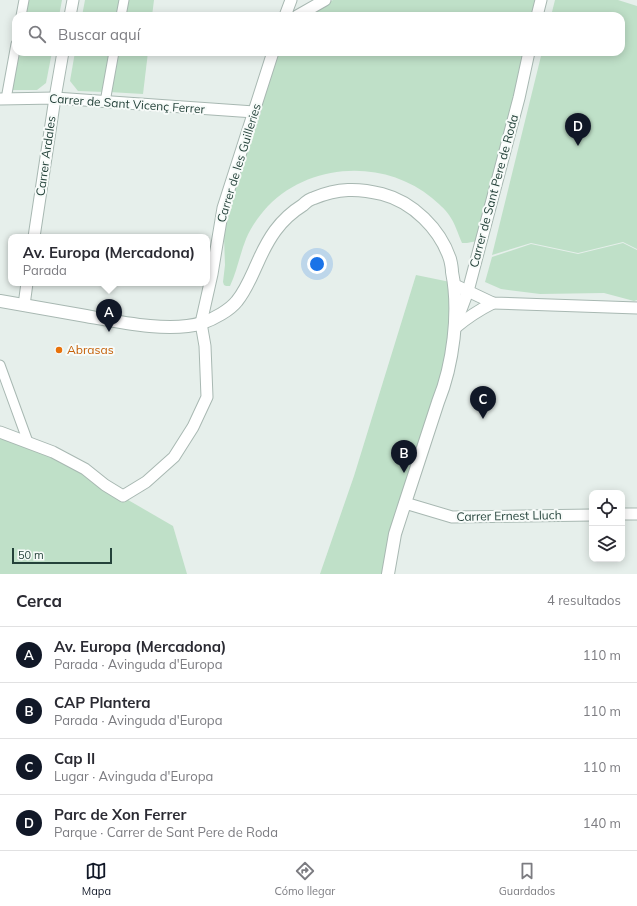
<!DOCTYPE html>
<html lang="es">
<head>
<meta charset="utf-8">
<style>
	body { margin:0; font-family:Mulish,sans-serif; background:#f7f7f7; color:#2b2b33 }
	.controls { position:absolute; right:12px; bottom:12px; display:grid; overflow:hidden; border-radius:8px; box-shadow:0 2px 10px #0003 }
	.controls button { width:36px; height:36px; display:grid; place-items:center; padding:0; border:0; border-bottom:1px solid #e1e1e2; background:#fff; color:#2b2b33; font:20px sans-serif }
	.scale { position:absolute; left:12px; bottom:10px; width:100px; box-sizing:border-box; padding-left:4px; border:2px solid #24423a; border-top:0; font-size:11px; line-height:14px; white-space:nowrap; color:#24423a; -webkit-text-stroke:3px #f7fbf9; paint-order:stroke }
	.you { position:absolute; left:317px; top:264px; width:14px; height:14px; margin:-10px; border:3px solid #fff; border-radius:50%; background:#1a73e8; box-shadow:0 0 0 6px #1a73e833 }
	.badge { display:grid; place-items:center; width:26px; height:26px; border-radius:50%; background:#111827; color:#fff; font-size:13px; font-weight:700 }
	.pin { position:absolute; translate:-50% -33px; filter:drop-shadow(0 1px 2px #0008) }
	.pin::after { content:''; position:absolute; top:21px; width:14px; height:12px; background:inherit; clip-path:polygon(0 0,100% 0,50% 100%) }
	.popup { position:absolute; left:8px; top:234px; width:202px; height:52px; box-sizing:border-box; display:grid; place-content:center; border-radius:8px; background:#fff; filter:drop-shadow(0 1px 3px #0005); font-size:13px; white-space:nowrap; color:#7c7c81 }
	.popup b { font-size:15px; color:#2b2b33 }
	.popup::after { content:''; position:absolute; left:50%; top:100%; margin-left:-8px; border:8px solid transparent; border-top-color:#fff }
	.list { margin:0; padding:0; list-style:none }
	h2 { display:flex; justify-content:space-between; align-items:center; height:52px; margin:0; padding:0 16px; font-size:17px }
	h2 small { font-size:13px; font-weight:400; color:#7c7c81 }
	.list li { display:grid; grid-template-columns:26px 1fr auto; gap:12px; align-items:center; box-sizing:border-box; height:56px; padding:0 16px; border-top:1px solid #e1e1e2 }
	.list b { display:block; font-size:15px; white-space:nowrap }
	.list p { margin:0; font-size:13px; white-space:nowrap; color:#7c7c81 }
	.list em { font-size:13px; font-style:normal; color:#7c7c81 }
	.icon { flex:none; width:22px; height:22px; fill:none; stroke:currentColor; stroke-width:2; stroke-linecap:round; stroke-linejoin:round }
	.map { position:relative; flex:none; width:637px; height:574px; overflow:hidden }
	.search { position:absolute; background:#fff; box-shadow:0 2px 10px #0003; left:12px; right:12px; top:12px; height:44px; display:flex; align-items:center; gap:10px; box-sizing:border-box; padding:0 14px; border-radius:12px; color:#7c7c81; font-size:15px }
	.sheet { height:276px; background:#fff }
	nav { display:flex; justify-content:space-around; align-items:center; box-sizing:border-box; height:56px; border-top:1px solid #e1e1e2; background:#fff; font-size:11px; color:#7c7c81 }
	nav a { display:grid; justify-items:center; gap:2px }
	nav .on { color:#111827 }
	.map>svg:first-child { display:block }
</style>
</head>
<body>
<div class="map">
<svg width="637" height="574" viewBox="0 0 637 574">
	<rect width="100%" height="100%" fill="#e6efeb"/>
	<g fill="#bfe0c8">
		<path d="M26,0H62L59,16H23Z"/>
		<path d="M85,0H121L118,16H82Z"/>
		<path d="M127,0H154L152,16H124Z"/>
		<path d="M333,0H541L537,16H301Z"/>
		<path d="M555,0H618L637,6V249L623,242L578,253L531,243L492,255L542,52H621V16H551Z"/>
		<path d="M16,52H52L46,83L37,90H7Z"/>
		<path d="M75,52H111L104,92L78,91L70,81Z"/>
		<path d="M117,52H148L143,94L109,92Z"/>
		<path d="M274,52H528L482,240L467,243H462C458,234 455,223 449,215C445,209 438,203 432,198C385,159 311,162 268,206C259,216 251,227 246,239C240,254 237,271 230,286H226L224,285L223,282L225,265L223,208Z"/>
		<path d="M623,243L637,250V300L634,301L604,293L540,294L501,289L485,282L492,257L531,244L578,254Z"/>
		<path d="M416,275L455,283L457,332L388,574H320L354,476Z"/>
		<path d="M0,432L28,442L173,526L187,574H0Z"/>
	</g>
	<g fill="none" stroke-linecap="round" stroke-linejoin="round">
		<defs>
			<g id="pedestrian">
				<path d="M21,16L24,0"/>
				<path d="M121,16L124,0"/>
				<path d="M6,99L16,44"/>
				<path d="M105,102L114,52"/>
				<path d="M0,365L28,442"/>
			</g>
			<g id="minor">
				<path d="M70,16L73,0"/>
				<path d="M285,16L291,0"/>
				<path d="M297,16L325,0"/>
				<path d="M537,16L541,0"/>
				<path d="M0,99L55,98L254,112"/>
				<path d="M34,237L55,98L63,52"/>
				<path d="M455,285L493,303L637,308"/>
				<path d="M24,305L27,283"/>
				<path d="M456,323L468,291L519,98L529,52"/>
				<path d="M455,328C468,317 477,311 493,303"/>
				<path d="M0,432L53,452L85,469L105,485L123,496L146,482L174,457L193,427L207,397L205,346L201,323L212,274L223,208L273,52"/>
				<path d="M405,503L452,517L592,515"/>
				<path d="M622,514H637"/>
			</g>
			<path id="tertiary" d="M0,301C28,306 57,311 86,316C119,322 170,333 202,323C214,319 230,310 237,301C246,290 251,277 257,264C268,239 279,220 303,205C306,202 310,199 314,198C338,188 358,188 382,194C413,202 440,229 450,259C451,263 452,268 452,272C460,312 453,365 438,402L405,503L395,534L388,574"/>
		</defs>
		<use href="#pedestrian" stroke="#a8b8b2" stroke-width="11"/>
		<use href="#minor" stroke="#a8b8b2" stroke-width="13"/>
		<use href="#tertiary" stroke="#a8b8b2" stroke-width="14"/>
		<use href="#pedestrian" stroke="#fff" stroke-width="9"/>
		<use href="#minor" stroke="#fff" stroke-width="11"/>
		<use href="#tertiary" stroke="#fff" stroke-width="12"/>
	</g>
	<circle fill="#e8710a" stroke="#f7fbf9" stroke-width="1.5" cx="59" cy="350" r="4"/>
	<g text-anchor="middle" stroke-width="4" stroke-linejoin="round" paint-order="stroke">
		<g font-size="12" fill="#24423a" stroke="#f7fbf9">
			<text transform="translate(127 104) rotate(4)" y="4">Carrer de Sant Vicenç Ferrer</text>
			<text transform="translate(46 156) rotate(-82)" y="4">Carrer Ardales</text>
			<text transform="translate(239 163) rotate(-73)" y="4">Carrer de les Guilleries</text>
			<text transform="translate(494 191) rotate(-75)" y="4">Carrer de Sant Pere de Roda</text>
			<text transform="translate(509 516) rotate(-1)" y="4">Carrer Ernest Lluch</text>
		</g>
		<g font-size="12" fill="#c56008" stroke="#f7fbf9" text-anchor="start">
			<text x="67" y="354">Abrasas</text>
		</g>
	</g>
</svg>
<div class="controls">
<button><svg class="icon" aria-label="locate" viewBox="0 0 24 24"><circle cx="12" cy="12" r="6"/><path d="M12 2v4M12 18v4M2 12h4M18 12h4"/></svg></button>
<button><svg class="icon" aria-label="layers" viewBox="0 0 24 24"><path d="M12 4l9 5-9 5-9-5zM3 14l9 5 9-5"/></svg></button>
</div>
<div class="scale">50 m</div>
<div class="you"></div>
<div class="pin badge" style="left:109px;top:332px">A</div>
<div class="popup"><b>Av. Europa (Mercadona)</b>Parada</div>
<div class="pin badge" style="left:404px;top:473px">B</div>
<div class="pin badge" style="left:483px;top:419px">C</div>
<div class="pin badge" style="left:578px;top:146px">D</div>
<div class="search"><svg class="icon" aria-label="search" viewBox="0 0 24 24"><circle cx="10" cy="10" r="6"/><path d="M15 15l6 6"/></svg>Buscar aquí</div>
</div>
<section class="sheet">
<h2>Cerca<small>4 resultados</small></h2>
<ul class="list">
<li><span class="badge">A</span><div><b>Av. Europa (Mercadona)</b><p>Parada · Avinguda d'Europa</p></div><em>110 m</em></li>
<li><span class="badge">B</span><div><b>CAP Plantera</b><p>Parada · Avinguda d'Europa</p></div><em>110 m</em></li>
<li><span class="badge">C</span><div><b>Cap II</b><p>Lugar · Avinguda d'Europa</p></div><em>110 m</em></li>
<li><span class="badge">D</span><div><b>Parc de Xon Ferrer</b><p>Parque · Carrer de Sant Pere de Roda</p></div><em>140 m</em></li>
</ul>
</section>
<nav>
<a class="on"><svg class="icon" aria-label="map" viewBox="0 0 24 24"><path d="M3 6l6-2 6 2 6-2v14l-6 2-6-2-6 2zM9 4v14M15 6v14"/></svg>Mapa</a>
<a><svg class="icon" aria-label="directions" viewBox="0 0 24 24"><path d="M12 3l9 9-9 9-9-9zM9 14v-3h6M13 9l2 2-2 2"/></svg>Cómo llegar</a>
<a><svg class="icon" aria-label="saved" viewBox="0 0 24 24"><path d="M7 4h10v16l-5-4-5 4z"/></svg>Guardados</a>
</nav>
</body>
</html>
